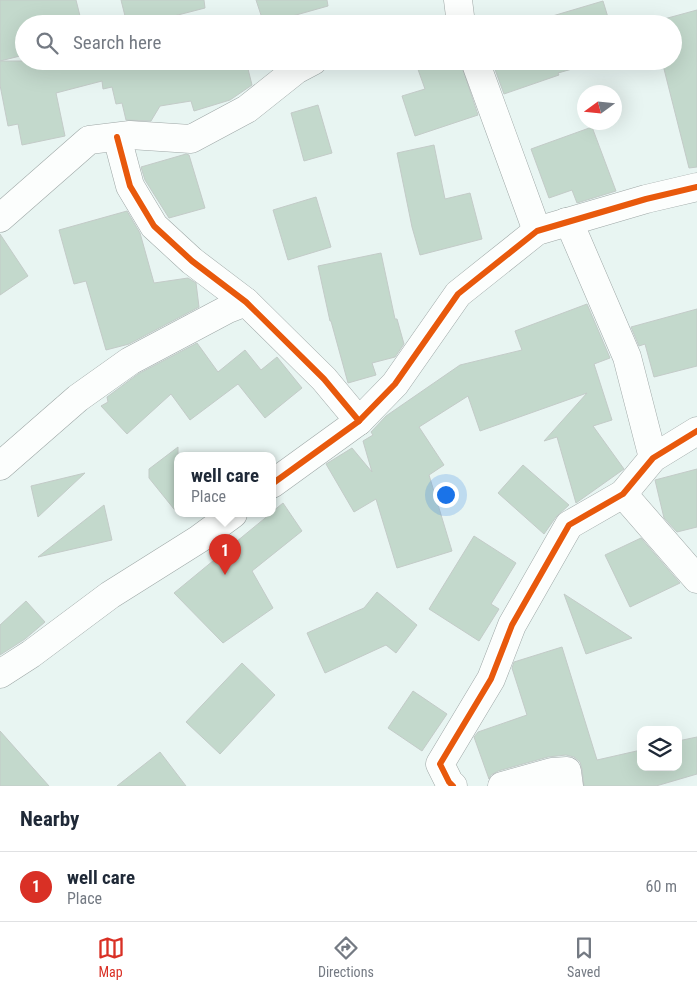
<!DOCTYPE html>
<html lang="en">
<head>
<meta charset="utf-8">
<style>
	body { margin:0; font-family:"Roboto Condensed",sans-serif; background:#f6f6f7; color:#1f2937 }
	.controls { position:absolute; right:15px; bottom:15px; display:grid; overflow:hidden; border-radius:10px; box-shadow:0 5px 20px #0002 }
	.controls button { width:45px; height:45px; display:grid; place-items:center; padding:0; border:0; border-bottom:1px solid #e0e1e3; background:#fff; color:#1f2937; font:25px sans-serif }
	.compass { position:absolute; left:577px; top:85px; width:45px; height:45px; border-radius:50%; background:#fff; box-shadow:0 5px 20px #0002; rotate:255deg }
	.you { position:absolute; left:445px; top:494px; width:18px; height:18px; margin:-12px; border:4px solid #fff; border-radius:50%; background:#1a73e8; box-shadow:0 0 0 8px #1a73e833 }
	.badge { display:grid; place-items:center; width:32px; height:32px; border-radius:50%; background:#d93025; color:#fff; font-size:16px; font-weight:700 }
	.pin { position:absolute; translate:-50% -41px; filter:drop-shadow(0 1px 2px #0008) }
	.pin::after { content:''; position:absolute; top:26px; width:18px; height:15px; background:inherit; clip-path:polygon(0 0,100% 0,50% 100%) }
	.popup { position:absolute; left:174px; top:452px; width:102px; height:65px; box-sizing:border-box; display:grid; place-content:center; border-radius:10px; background:#fff; filter:drop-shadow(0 1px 4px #0005); font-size:16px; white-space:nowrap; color:#747a83 }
	.popup b { font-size:19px; color:#1f2937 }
	.popup::after { content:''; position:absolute; left:50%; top:100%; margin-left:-10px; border:10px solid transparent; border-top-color:#fff }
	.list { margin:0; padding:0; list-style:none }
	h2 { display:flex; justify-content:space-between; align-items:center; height:65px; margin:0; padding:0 20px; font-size:21px }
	h2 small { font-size:16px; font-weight:400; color:#747a83 }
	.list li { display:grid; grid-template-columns:32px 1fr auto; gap:15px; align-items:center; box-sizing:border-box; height:70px; padding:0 20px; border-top:1px solid #e0e1e3 }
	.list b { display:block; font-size:19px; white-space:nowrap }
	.list p { margin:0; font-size:16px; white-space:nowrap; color:#747a83 }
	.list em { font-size:16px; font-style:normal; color:#747a83 }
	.icon { flex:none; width:28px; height:28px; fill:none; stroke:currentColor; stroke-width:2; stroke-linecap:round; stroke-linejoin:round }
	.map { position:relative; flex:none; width:697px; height:786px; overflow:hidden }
	.search { position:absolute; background:#fff; box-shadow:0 5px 20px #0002; left:15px; right:15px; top:15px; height:55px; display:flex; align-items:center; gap:12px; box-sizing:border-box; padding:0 18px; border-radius:28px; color:#747a83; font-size:19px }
	.sheet { height:135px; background:#fff }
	nav { display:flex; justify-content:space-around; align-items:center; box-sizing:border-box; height:70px; border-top:1px solid #e0e1e3; background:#fff; font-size:14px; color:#747a83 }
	nav a { display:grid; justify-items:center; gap:2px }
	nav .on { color:#d93025 }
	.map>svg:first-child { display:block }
</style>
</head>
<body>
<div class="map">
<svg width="697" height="786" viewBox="0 0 697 786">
	<rect width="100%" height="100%" fill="#e8f5f2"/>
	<g fill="#c3d9cc" stroke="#c3cbc8">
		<path d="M0,0H76L82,24H24V55L0,61Z"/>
		<path d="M121,0H204L205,8L143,24H127Z"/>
		<path d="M256,0H327L328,6L264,24Z"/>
		<path d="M603,1L610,24H519L538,17L539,20Z"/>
		<path d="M697,10V167L689,168L662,61H673V24H653V22Z"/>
		<path d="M0,61H246L252,85L230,100L194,111L191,101L160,106L151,121L126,120L122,103L116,104L112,87L103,89L102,81L56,93L65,136L22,145L18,124L8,126L0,85Z"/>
		<path d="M415,61H460L478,115L415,136L402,96L425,89Z"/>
		<path d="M492,61H600L558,73L559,75L504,94Z"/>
		<path d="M318,105L332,153L304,161L291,113Z"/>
		<path d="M592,127L616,191L577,203L572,190L549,198L531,149Z"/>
		<path d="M434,145L445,199L470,193L482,239L420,255L412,227L397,153Z"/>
		<path d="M186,154L189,155L205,208L169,218L145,180L141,167Z"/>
		<path d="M316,197L331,247L288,260L273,210Z"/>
		<path d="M127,211L140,233L154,283L188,278L196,283L199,307L129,344L106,350L86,281L74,284L59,230Z"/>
		<path d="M0,234L28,276L0,295Z"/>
		<path d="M381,253L395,319H397L404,344L395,357L372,363L376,375L348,383L331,321H330L318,266Z"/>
		<path d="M587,304L610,358L594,364L612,420L593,426L624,469L576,503L557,437L544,441L587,393L480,431L468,396L419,427L444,465L429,475L452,551L397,568L376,499L354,512L326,464L352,448L372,472L363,441L373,435L371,432L386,416L460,365L522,350L515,331Z"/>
		<path d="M697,309V366L654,377L645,344L639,346L631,327Z"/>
		<path d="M197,343L218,372L245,350L261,370L277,357L302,388L265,418L238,384L190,420L171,394L127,434L101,406L108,402L107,397L138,374Z"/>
		<path d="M178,447V514L149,478V469Z"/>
		<path d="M523,465L569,505L556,517L544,534L498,493Z"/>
		<path d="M697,469V527L677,532L664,518L655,480Z"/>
		<path d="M85,473L38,517L31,486Z"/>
		<path d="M283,503L302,531L252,571L273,608L223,643L174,593L270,514H272V512Z"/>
		<path d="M104,505L112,540L38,557Z"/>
		<path d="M474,536L516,563L491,604L499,609L479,641L429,609Z"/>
		<path d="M641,538L680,583L630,607L605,555Z"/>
		<path d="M377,592L417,625L396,653L386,645L325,673L307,633L364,608Z"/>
		<path d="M564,594L632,638L586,654Z"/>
		<path d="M26,601L45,622L25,639L0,655V625Z"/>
		<path d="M562,647L597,760L641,750V767H678V741L697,737V774L656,786H584L582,769L580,762L574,757L566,755L548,757L498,771L491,775L489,779L474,737L478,732L527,715L512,668L514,662Z"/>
		<path d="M242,663L275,695L220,754L186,722Z"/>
		<path d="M413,691L447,714L422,751L388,728Z"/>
		<path d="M0,731L49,786H0Z"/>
		<path d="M160,752L186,786H117Z"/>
	</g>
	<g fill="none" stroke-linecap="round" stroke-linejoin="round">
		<defs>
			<g id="minor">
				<path d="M458,0L461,24"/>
				<path d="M475,61L537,231"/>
				<path d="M117,137L130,186L154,226L192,261L246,302L324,379L359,421"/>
				<path d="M0,218L89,140L130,135L191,139L247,109L296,70L313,61"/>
				<path d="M566,222H569L627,357L653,458"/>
				<path d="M0,466L78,398L130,361L228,309L246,302"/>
				<path d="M272,484L359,421L395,384L458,294L537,231L646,199L697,187"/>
				<path d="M623,494L697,579"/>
				<path d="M0,674L31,654L110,595L199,539L233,514"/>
				<path d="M453,786L449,782L440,764L491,679L512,625L569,525L623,494L653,458L697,431"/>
				<path d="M502,786L552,772L567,771L569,786"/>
			</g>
		</defs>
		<use href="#minor" stroke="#9ea7a6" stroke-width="29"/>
		<use href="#minor" stroke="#fcfefd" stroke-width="28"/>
		<defs>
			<g id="cycleway">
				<path d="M117,137L130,186L154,226L192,261L246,302L324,379L359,421"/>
				<path d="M272,484L359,421L395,384L458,294L537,231L646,199L697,187"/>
				<path d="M453,786L449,782L440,764L491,679L512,625L569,525L623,494L653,458L697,431"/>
			</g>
		</defs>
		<use href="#cycleway" stroke="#fff" stroke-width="9"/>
		<use href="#cycleway" stroke="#e8590c" stroke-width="6"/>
	</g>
</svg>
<div class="controls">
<button><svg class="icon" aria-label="layers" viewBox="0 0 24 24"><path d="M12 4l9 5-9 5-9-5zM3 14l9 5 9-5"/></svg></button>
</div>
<svg class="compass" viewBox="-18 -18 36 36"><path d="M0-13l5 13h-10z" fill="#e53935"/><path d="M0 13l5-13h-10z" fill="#747a83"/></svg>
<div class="you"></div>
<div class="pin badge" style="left:225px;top:575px">1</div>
<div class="popup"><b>well care</b>Place</div>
<div class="search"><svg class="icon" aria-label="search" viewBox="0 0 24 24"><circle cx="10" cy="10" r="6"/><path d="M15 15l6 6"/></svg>Search here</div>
</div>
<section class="sheet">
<h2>Nearby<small></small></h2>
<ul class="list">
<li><span class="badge">1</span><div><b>well care</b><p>Place</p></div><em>60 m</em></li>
</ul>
</section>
<nav>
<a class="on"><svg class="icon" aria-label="map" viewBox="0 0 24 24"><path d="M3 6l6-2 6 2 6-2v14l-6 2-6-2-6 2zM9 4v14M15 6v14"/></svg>Map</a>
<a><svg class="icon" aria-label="directions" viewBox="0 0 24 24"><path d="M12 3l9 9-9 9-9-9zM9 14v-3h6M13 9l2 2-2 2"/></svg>Directions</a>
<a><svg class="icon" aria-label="saved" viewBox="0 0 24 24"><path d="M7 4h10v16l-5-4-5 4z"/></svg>Saved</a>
</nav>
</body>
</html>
